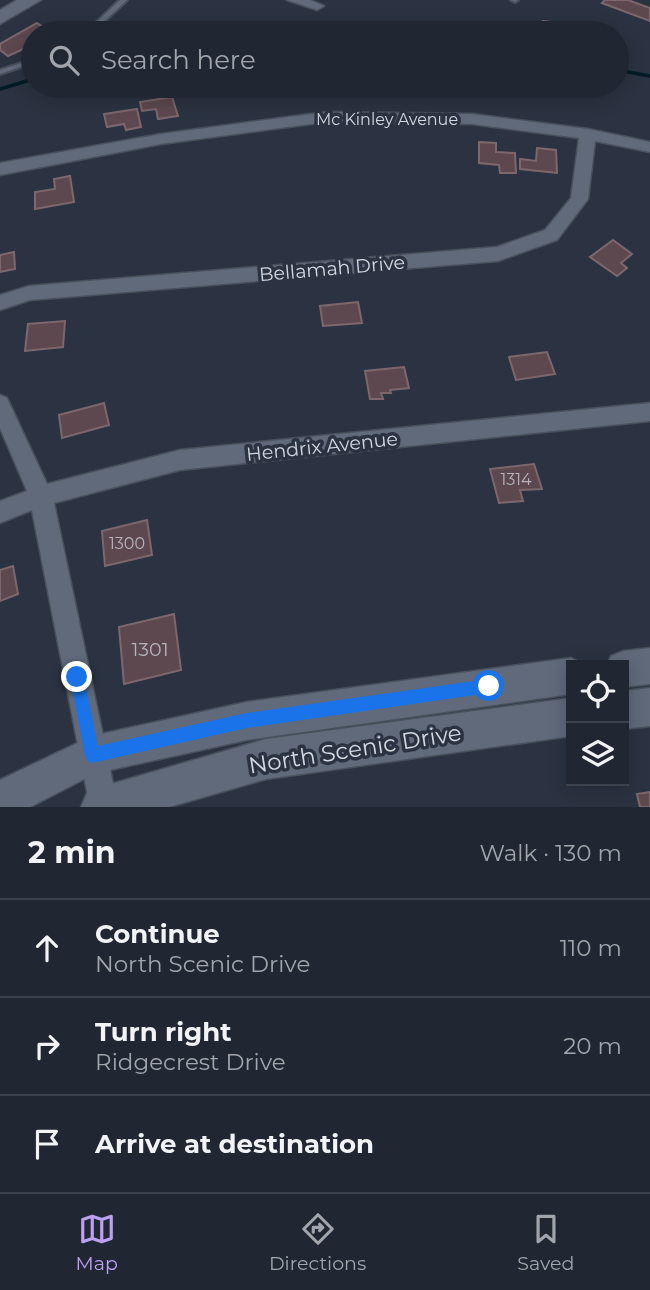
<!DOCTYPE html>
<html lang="en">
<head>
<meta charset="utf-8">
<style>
	body { margin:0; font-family:Montserrat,sans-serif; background:#2d323e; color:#f1f3f6 }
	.controls { position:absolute; right:21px; bottom:21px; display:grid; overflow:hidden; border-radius:0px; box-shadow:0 4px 18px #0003 }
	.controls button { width:63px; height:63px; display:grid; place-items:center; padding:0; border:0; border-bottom:2px solid #3d434d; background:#202632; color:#f1f3f6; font:35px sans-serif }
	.stop { position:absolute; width:21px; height:21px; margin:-16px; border:5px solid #1a73e8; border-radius:50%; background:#fff }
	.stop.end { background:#1a73e8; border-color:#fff; box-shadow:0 2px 7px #0008 }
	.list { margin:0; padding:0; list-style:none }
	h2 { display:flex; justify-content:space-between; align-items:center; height:91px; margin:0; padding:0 28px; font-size:30px }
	h2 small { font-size:23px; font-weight:400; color:#a2a5ac }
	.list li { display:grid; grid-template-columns:46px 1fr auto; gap:21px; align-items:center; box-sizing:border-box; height:98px; padding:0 28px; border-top:2px solid #3d434d }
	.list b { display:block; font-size:26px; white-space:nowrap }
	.list p { margin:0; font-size:23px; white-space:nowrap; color:#a2a5ac }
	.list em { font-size:23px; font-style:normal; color:#a2a5ac }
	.icon { flex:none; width:38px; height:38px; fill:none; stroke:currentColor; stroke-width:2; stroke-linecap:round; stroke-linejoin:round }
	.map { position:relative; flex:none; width:650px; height:807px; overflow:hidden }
	.search { position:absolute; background:#202632; box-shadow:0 4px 18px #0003; left:21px; right:21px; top:21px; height:77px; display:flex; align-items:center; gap:18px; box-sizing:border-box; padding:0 24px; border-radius:38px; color:#a2a5ac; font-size:26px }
	.sheet { height:385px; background:#202632 }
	nav { display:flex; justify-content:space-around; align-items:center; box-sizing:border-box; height:98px; border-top:2px solid #3d434d; background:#202632; font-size:19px; color:#a2a5ac }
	nav a { display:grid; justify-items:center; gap:4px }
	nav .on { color:#bca0f2 }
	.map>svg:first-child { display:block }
</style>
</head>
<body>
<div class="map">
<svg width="650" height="807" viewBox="0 0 650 807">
	<rect width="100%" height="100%" fill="#2b3342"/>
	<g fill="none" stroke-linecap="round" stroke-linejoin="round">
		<g stroke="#001c27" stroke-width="3.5">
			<path d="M617,70L650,76"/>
			<path d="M0,89L33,79"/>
		</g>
	</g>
	<g fill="#5d484f" stroke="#7d676d" stroke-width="2">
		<path d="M605,0H628L650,8V21L602,3Z"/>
		<path d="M543,21L567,24V33H530H541Z"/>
		<path d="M37,23L52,33H33V48L30,46L8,56L0,50V44Z"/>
		<path d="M172,97L178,116L158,119L156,109L142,111L140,102Z"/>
		<path d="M137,109L141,127L126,130L124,124L107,127L104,114Z"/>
		<path d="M479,142L496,143V152L515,153L516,173H500L499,165L479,163Z"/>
		<path d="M537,148L556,150L557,173L520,169V159L536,161Z"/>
		<path d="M70,176L74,202L35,209V192L55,189L54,179Z"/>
		<path d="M613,240L632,254L621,263L627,268L617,276L590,257Z"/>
		<path d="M14,252L15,269L0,272V255Z"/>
		<path d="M358,302L362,323L323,326L320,306Z"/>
		<path d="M65,321L63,347L25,351L28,324Z"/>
		<path d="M547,352L555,374L516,380L509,357Z"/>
		<path d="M404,367L409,388L390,390L391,393H381L383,399H370L365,371Z"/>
		<path d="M104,403L109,425L62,438L59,415Z"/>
		<path d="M534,464L542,489L520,490L523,501L499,503L490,469Z"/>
		<path d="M147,520L152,555L105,566L102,531Z"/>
		<path d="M13,566L18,594L0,601V570Z"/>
		<path d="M174,614L181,670L124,684L119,627Z"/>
		<path d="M650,792V807H640L637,794Z"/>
	</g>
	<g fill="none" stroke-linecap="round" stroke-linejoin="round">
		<defs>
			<g id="lane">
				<path d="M120,0H127L92,33H85Z"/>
				<path d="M511,0H518L515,2Z"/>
				<path d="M33,59V63L0,74V70Z"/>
			</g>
			<g id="street">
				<path d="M287,0H310L324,6L317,10Z"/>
				<path d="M326,112L472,114L588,129L650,142V152L595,141L588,199L557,240L498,261L30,300L0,310V295L29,286L497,247L545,230L571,198L579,138L472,124L326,122L161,144L0,175V163L161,134Z"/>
				<path d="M0,395L7,398L47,484L180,450L650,403V421L180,470L54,503L118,807H90L32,510L0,523V501L27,491L0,428Z"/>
			</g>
			<g id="secondary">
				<path d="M17,0H41L0,24V10Z"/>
				<path d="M650,648V684L624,687V665H607L611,656L624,651Z"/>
				<path d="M571,658L585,665H571V694L247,740L96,773L30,807H0V780L92,736L247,702Z"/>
				<path d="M650,688V726L624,729V691Z"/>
				<path d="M571,698V736L266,779L169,807H81L87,793L101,787L266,739Z"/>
			</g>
		</defs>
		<use href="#lane" stroke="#48505c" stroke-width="4"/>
		<use href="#street" stroke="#48505c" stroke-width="3"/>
		<use href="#secondary" stroke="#48505c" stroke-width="3"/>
		<use href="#lane" fill="#606a7b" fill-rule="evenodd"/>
		<use href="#street" fill="#606a7b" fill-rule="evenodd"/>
		<use href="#secondary" fill="#606a7b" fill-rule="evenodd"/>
	</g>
	<path fill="#1a73e8" d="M77,670L84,677L98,746L247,713L489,679L496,686L489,693L247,728L92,763L87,760L85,755L70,677Z"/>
	<g text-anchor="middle" stroke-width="7" stroke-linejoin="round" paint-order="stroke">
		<g font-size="16" fill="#d2d8e1" stroke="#2b3342">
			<text x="387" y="125">Mc Kinley Avenue</text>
		</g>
		<g font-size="16" fill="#b5b4bc">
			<text x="516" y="485">1314</text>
			<text x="127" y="549">1300</text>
		</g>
		<g font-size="19" fill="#d2d8e1" stroke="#2b3342">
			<text transform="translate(332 268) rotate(-5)" y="7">Bellamah Drive</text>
			<text transform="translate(322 446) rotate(-6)" y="7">Hendrix Avenue</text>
		</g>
		<g font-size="19" fill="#b5b4bc">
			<text x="150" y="656">1301</text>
		</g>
		<g font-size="23" fill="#d2d8e1" stroke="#2b3342">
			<text transform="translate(355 749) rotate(-9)" y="8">North Scenic Drive</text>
		</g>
	</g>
</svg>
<div class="controls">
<button><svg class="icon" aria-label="locate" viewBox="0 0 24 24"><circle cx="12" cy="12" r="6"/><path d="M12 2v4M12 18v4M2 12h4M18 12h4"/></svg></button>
<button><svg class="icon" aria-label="layers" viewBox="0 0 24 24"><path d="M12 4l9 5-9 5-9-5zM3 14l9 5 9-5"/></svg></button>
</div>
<div class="stop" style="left:489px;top:686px"></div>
<div class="stop end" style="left:77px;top:677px"></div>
<div class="search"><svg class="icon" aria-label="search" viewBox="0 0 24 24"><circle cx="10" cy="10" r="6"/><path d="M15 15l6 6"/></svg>Search here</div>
</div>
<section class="sheet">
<h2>2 min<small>Walk · 130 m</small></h2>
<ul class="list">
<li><svg class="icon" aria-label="ahead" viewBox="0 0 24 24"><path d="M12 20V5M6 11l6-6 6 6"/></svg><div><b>Continue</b><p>North Scenic Drive</p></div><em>110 m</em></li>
<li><svg class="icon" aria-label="right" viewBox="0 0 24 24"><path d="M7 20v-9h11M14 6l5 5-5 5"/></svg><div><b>Turn right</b><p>Ridgecrest Drive</p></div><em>20 m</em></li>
<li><svg class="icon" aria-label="arrive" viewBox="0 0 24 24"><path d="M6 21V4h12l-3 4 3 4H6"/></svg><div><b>Arrive at destination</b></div></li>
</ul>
</section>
<nav>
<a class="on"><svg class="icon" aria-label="map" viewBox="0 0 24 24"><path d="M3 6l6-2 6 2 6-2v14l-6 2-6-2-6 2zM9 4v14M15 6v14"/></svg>Map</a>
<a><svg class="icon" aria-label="directions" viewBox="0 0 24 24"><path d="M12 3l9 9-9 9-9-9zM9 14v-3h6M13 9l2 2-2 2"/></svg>Directions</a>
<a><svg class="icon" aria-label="saved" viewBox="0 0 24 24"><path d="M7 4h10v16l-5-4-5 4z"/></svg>Saved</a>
</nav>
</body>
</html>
